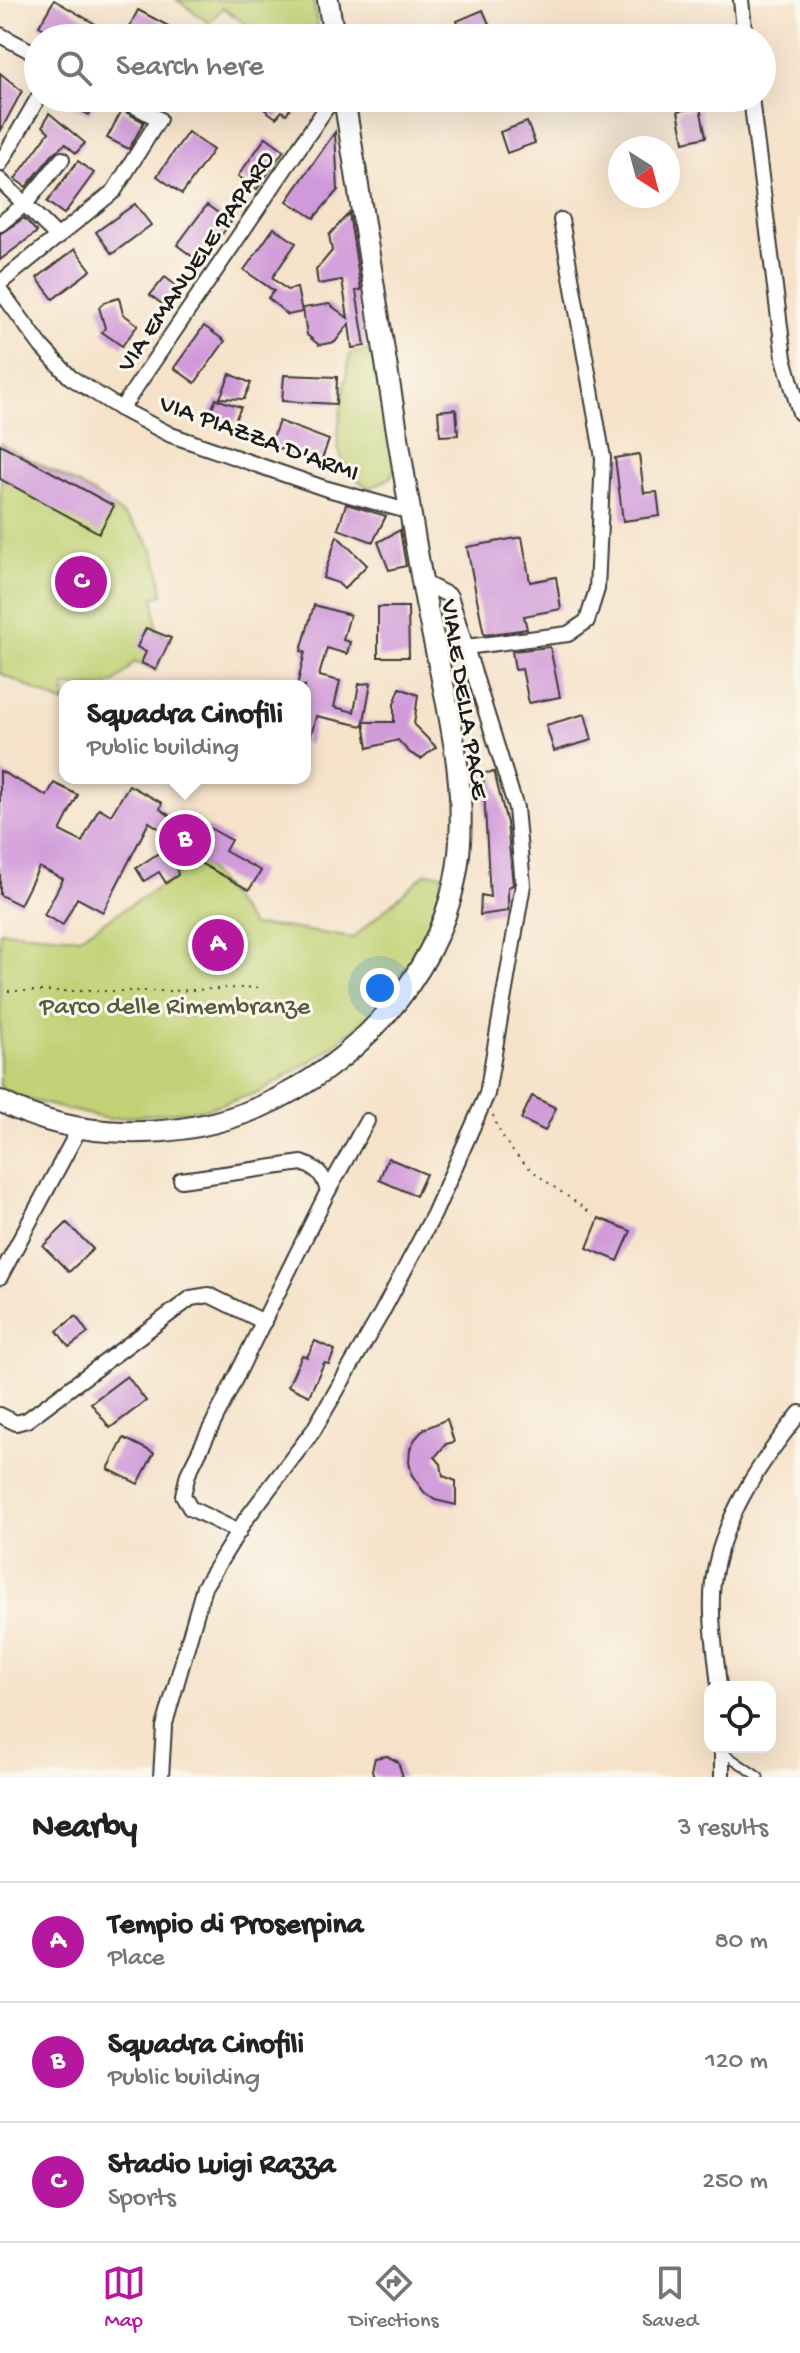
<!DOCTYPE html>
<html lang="en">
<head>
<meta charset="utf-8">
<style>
	body { margin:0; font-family:"Gochi Hand",sans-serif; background:#f2f2f2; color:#222 }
	.controls { position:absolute; right:24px; bottom:24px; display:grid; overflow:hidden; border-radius:16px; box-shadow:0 8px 32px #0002 }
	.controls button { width:72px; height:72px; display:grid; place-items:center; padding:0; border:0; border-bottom:2px solid #e0e0e0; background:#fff; color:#222; font:40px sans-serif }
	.compass { position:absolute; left:608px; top:136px; width:72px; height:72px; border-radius:50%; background:#fff; box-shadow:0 8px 32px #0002; rotate:144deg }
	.you { position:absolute; left:380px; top:988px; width:28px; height:28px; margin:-20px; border:6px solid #fff; border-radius:50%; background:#1a73e8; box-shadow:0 0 0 12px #1a73e833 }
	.badge { display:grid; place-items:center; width:52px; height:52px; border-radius:50%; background:#b5179e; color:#fff; font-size:26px; font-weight:700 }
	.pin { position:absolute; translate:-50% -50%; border:4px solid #fff; box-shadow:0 2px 8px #0006 }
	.popup { position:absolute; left:59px; top:680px; width:252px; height:104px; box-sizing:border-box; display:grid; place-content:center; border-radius:16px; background:#fff; filter:drop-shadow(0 2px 6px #0005); font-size:26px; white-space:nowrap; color:#767676 }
	.popup b { font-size:30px; color:#222 }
	.popup::after { content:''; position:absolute; left:50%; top:100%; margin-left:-16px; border:16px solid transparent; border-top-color:#fff }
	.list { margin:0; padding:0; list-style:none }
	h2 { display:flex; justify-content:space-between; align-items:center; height:104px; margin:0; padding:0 32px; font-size:34px }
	h2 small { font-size:26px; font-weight:400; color:#767676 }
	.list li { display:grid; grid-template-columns:52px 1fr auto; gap:24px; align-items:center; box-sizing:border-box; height:120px; padding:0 32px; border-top:2px solid #e0e0e0 }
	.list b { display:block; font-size:30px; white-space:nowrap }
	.list p { margin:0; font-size:26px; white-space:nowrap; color:#767676 }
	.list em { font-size:26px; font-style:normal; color:#767676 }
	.icon { flex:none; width:44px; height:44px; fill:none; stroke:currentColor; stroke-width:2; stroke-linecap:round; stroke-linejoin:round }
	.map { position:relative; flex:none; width:800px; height:1777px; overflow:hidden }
	.search { position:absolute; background:#fff; box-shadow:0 8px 32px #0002; left:24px; right:24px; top:24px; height:88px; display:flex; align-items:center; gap:20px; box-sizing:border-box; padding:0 28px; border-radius:44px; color:#767676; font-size:30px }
	.sheet { height:464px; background:#fff }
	nav { display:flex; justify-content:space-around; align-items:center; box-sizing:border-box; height:112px; border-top:2px solid #e0e0e0; background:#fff; font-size:22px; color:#767676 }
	nav a { display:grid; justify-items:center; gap:4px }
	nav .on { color:#b5179e }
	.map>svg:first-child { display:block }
</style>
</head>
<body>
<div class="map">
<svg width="800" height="1777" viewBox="0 0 800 1777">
	<rect width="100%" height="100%" fill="#fbf7ec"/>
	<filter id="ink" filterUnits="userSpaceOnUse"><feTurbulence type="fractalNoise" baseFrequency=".0125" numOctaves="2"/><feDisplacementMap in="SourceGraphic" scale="16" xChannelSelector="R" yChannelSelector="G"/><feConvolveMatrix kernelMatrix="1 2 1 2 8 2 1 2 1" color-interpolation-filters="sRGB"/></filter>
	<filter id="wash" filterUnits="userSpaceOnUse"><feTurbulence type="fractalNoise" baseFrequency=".006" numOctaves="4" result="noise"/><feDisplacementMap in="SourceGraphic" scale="32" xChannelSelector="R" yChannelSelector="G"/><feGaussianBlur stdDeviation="1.8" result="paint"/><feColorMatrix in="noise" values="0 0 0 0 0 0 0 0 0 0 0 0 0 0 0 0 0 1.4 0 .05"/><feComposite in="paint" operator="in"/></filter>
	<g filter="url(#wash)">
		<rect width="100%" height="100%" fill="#f5e2c9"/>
		<g fill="#c1d174" stroke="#6e7648" stroke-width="2">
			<path d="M177,0H313L320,38H266L223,8L209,23Z"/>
			<path d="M378,348L397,464L390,478L371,488C357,484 338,459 338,444C337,421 346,379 350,354Z"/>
			<path d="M1,444C49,471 116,496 148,542C158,558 161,577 163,595L154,597L157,631L171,638L156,670L134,662C109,695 103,686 65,686V703H62L0,673Z"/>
			<path d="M191,858L207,867L252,926L283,927L353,938L426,873L444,874L426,939L377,1009L324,1053L260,1092L205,1109L107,1119L21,1098L0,1087V931L80,937L178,875Z"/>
		</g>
		<g id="blocks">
			<g fill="#d099d9">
				<path d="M54,0L97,25L90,38H60L39,26Z"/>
				<path d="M138,10L191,38H150L129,27Z"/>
				<path d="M483,10L495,38H425L458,24L457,21Z"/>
				<path d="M0,73L22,91L0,132Z"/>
				<path d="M56,98H98L89,115Z"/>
				<path d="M249,98H298L286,114L282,111L276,118Z"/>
				<path d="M700,107L706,137L684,142L678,111Z"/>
				<path d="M122,110L144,122L129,149L107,138Z"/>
				<path d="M49,113L85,143L76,153L65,144L54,153L26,187L15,179L49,132L43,126Z"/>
				<path d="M527,122L535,143L507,153L500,132Z"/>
				<path d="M188,132L213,150L182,194L157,176Z"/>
				<path d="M335,132L338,190L314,218L287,201Z"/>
				<path d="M266,137L284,150L257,189L238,176Z"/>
				<path d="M78,161L94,173L64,214L47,202Z"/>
				<path d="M135,204L151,225L112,254L96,232Z"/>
				<path d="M207,205L231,222L201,263L177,245Z"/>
				<path d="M349,213L361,290L356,291L365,346L352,348L349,324L335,342L319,345L307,335L303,308L329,304L348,318L342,280L318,284L316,270L332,251L329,235Z"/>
				<path d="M24,218L37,232L0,260V234Z"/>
				<path d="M274,228L296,243L272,278L287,290L297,288L302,312L288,315L268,298L274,291L244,270Z"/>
				<path d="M75,249L91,270L53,299L37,278Z"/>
				<path d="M165,277L179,288L165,306L150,295Z"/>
				<path d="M119,298L123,314L138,325L122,346L102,332L105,328L99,307L105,302Z"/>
				<path d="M204,326L225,341L195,383L174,368Z"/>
				<path d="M230,374L251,383L244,399L220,398Z"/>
				<path d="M284,375L337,377L336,404L282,401Z"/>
				<path d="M216,399L241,407L232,427L208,417Z"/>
				<path d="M456,409L458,435L440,436L438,411Z"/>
				<path d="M279,421L329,440L320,464L270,445Z"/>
				<path d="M0,444L114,506L99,533L0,479Z"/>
				<path d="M639,454L644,493L657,492L660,516L623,521L615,458Z"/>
				<path d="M346,504L386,516L373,542L338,529Z"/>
				<path d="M400,530L406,566L389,570L378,542Z"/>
				<path d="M337,536L367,565L344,589L338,583L323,578Z"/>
				<path d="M522,537L530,582L556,577L561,609L524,616L527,629L484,635L467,547Z"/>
				<path d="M314,605L350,615L343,640L350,642L347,654L327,648L319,676L340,681L334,707L354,712L359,684L371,683L363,726L316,716L309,744H305V686H297L305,652L301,651Z"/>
				<path d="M378,607H408L409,657H378Z"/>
				<path d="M146,628L171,638L156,670L141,663L146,652L137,647Z"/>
				<path d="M550,647L560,697L529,703L522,669L515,670L512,651Z"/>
				<path d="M400,688L418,695L414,725L436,747L421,759L410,753L398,740L368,748L364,722H394V704Z"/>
				<path d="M585,714L592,740L554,751L546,725Z"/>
				<path d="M0,771L47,796L54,783L78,795L60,831L82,842L99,808L111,815L129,785L162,803L160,809L178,821L170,835L149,822L103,912L77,898L63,925L44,915L63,879L39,867L20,905L0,895Z"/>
				<path d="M494,772L507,823L513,885L508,887V911L480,915L481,895L490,897L483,773Z"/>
				<path d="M208,827L231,840L225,851L261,871L249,890L191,858Z"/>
				<path d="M174,843L183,857L175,862L178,875L166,883L159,872L144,881L136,868Z"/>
				<path d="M532,1096L556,1108L545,1131L521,1119Z"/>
				<path d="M388,1158L426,1174L416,1196L379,1180Z"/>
				<path d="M599,1218L631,1231L618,1261L587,1248Z"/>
				<path d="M67,1223L93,1249L69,1272L43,1246Z"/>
				<path d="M76,1316L88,1333L69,1347L57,1331Z"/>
				<path d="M315,1341L335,1350L329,1364L324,1363L309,1396L288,1386L302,1355L307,1357Z"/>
				<path d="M127,1376L146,1401L110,1428L91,1403Z"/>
				<path d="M447,1419L454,1442L446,1444L435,1457L441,1464L443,1476L456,1481V1505L435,1500L424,1492L412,1475L409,1462L410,1449L415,1439L424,1429Z"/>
				<path d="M124,1438L154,1453L138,1484L108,1469Z"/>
				<path d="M387,1756L398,1762L403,1777H374L372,1770L375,1758Z"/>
			</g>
		</g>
	</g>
	<g filter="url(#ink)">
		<use href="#blocks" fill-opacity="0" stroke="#3d3a36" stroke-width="2"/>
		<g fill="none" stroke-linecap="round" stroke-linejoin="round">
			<defs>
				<path id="service" d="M724,1753L759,1777"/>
				<g id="minor">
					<path d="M741,0L745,38"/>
					<path d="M0,35L38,55"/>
					<path d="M751,98L784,358L800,413"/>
					<path d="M0,164L38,98"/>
					<path d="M0,180L58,237"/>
					<path d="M0,224L25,204L62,159"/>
					<path d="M0,283L114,191L159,119L120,98"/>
					<path d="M0,290L42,347L70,377L121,409L171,435L324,488L411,512"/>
					<path d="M121,409L333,98"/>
					<path d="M466,647L568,634L587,621L597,589L603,458L561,220"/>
					<path d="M181,1180L302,1163C318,1169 323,1174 328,1191L188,1474L183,1495L190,1508L239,1532"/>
					<path d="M328,1191L367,1121"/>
					<path d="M0,1277L79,1129"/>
					<path d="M0,1415L16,1423L27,1420L191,1298L209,1295L264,1322"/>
					<path d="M719,1687C716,1653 709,1616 713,1582C721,1519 761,1461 800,1413"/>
					<path d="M161,1777L164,1727L204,1587L246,1519L313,1431L381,1314L434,1214L487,1094L523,885L516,808L450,596L422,582"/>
					<path d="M722,1777V1747"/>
				</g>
				<g id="secondary">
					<path d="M328,0L334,38"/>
					<path d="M0,1101C76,1142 181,1141 260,1107C353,1066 434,981 455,880C475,785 438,675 422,581C394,420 370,259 344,98"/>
				</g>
			</defs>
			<use href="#service" stroke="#3d3a36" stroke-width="11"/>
			<use href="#minor" stroke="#3d3a36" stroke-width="18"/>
			<use href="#secondary" stroke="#3d3a36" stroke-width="24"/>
			<g stroke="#3d3a36" stroke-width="2" stroke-dasharray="2 6" stroke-linecap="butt">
				<path d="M0,991H171L260,987"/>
				<path d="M493,1115C509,1165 554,1184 593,1215"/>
			</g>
			<use href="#service" stroke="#fff" stroke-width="7"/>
			<use href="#minor" stroke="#fff" stroke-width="14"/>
			<use href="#secondary" stroke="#fff" stroke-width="20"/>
		</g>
	</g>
	<g text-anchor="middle" stroke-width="6" stroke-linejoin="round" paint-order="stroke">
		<g font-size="26" fill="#1c1c1c" stroke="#fbf7ec">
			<text transform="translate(194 260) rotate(-56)" y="9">VIA EMANUELE PAPARO</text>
			<text transform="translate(260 436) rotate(20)" y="9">VIA PIAZZA D'ARMI</text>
			<text transform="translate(467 699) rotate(81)" y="9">VIALE DELLA PACE</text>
		</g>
		<g font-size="26" fill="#565b3b" stroke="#fbf7ec">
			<text x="175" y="1013">Parco delle Rimembranze</text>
		</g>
	</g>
</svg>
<div class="controls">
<button><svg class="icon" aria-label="locate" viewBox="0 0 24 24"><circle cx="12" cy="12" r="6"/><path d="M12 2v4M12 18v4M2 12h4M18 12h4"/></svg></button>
</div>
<svg class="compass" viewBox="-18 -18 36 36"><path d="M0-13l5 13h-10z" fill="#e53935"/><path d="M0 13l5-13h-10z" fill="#767676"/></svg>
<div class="you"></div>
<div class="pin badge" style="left:218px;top:945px">A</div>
<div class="pin badge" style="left:185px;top:840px">B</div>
<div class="popup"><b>Squadra Cinofili</b>Public building</div>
<div class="pin badge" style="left:81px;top:582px">C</div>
<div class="search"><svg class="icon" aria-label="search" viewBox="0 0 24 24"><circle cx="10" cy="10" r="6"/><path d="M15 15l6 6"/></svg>Search here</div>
</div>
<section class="sheet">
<h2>Nearby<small>3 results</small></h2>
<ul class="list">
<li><span class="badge">A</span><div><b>Tempio di Proserpina</b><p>Place</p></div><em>80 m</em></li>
<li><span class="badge">B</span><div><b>Squadra Cinofili</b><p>Public building</p></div><em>120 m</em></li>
<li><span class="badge">C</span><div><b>Stadio Luigi Razza</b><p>Sports</p></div><em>250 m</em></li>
</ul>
</section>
<nav>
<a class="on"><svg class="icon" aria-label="map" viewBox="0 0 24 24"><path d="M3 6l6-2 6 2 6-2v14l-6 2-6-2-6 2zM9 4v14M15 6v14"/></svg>Map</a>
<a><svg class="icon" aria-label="directions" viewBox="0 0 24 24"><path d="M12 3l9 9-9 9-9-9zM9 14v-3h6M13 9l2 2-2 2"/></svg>Directions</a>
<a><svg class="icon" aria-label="saved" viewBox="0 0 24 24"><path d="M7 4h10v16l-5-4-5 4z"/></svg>Saved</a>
</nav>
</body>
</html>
